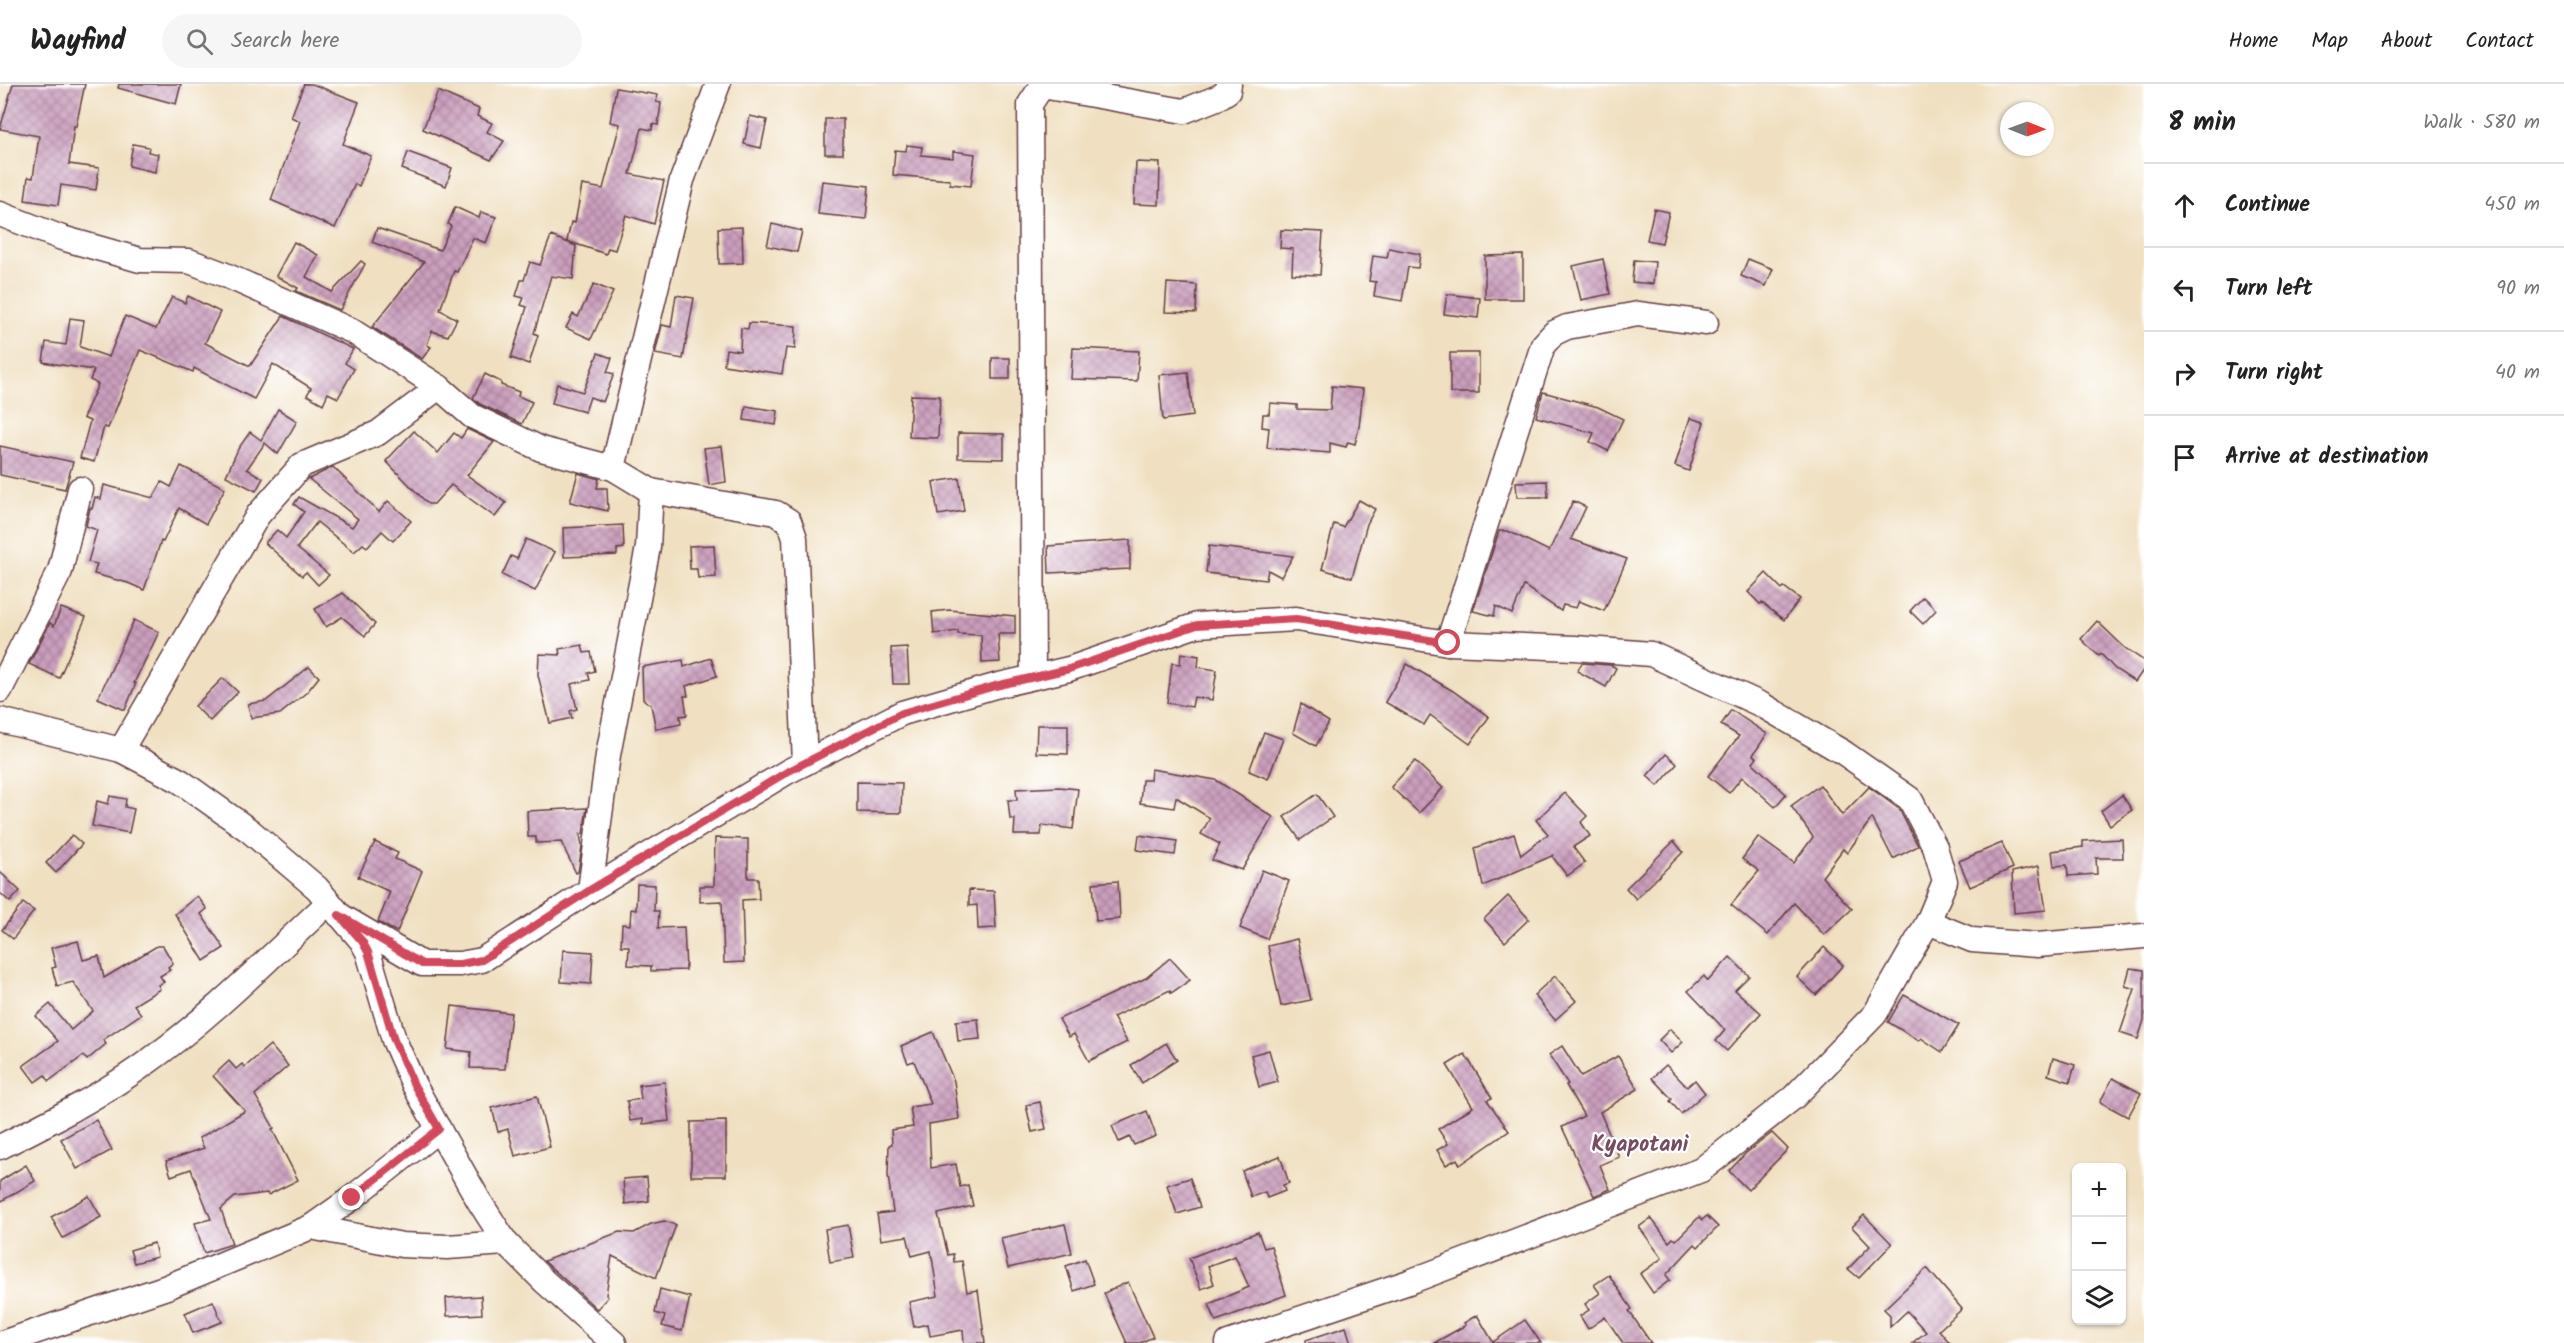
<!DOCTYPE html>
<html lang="en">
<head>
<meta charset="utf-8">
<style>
	body { margin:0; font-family:Kalam,sans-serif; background:#f6f6f6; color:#222 }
	.controls { position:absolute; right:18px; bottom:18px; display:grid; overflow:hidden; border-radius:9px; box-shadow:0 2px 4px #0004 }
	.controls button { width:54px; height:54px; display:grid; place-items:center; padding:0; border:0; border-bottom:2px solid #e0e0e0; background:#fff; color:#222; font:30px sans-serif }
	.compass { position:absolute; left:2000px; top:18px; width:54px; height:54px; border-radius:50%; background:#fff; box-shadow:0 2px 4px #0004; rotate:91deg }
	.stop { position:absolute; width:18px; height:18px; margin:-14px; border:4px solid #d1495b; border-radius:50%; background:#fff }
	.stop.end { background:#d1495b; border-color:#fff; box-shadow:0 2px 6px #0008 }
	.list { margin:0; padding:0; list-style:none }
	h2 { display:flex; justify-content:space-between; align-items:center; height:78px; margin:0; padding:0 24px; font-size:26px }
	h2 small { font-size:20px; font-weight:400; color:#767676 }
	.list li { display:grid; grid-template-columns:39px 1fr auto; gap:18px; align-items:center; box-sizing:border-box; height:84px; padding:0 24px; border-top:2px solid #e0e0e0 }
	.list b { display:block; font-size:22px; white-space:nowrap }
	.list em { font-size:20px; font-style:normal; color:#767676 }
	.icon { flex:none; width:33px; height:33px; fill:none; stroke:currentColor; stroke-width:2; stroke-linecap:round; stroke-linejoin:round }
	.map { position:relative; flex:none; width:2144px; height:1259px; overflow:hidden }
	header { display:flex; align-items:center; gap:36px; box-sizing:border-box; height:84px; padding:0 30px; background:#fff; border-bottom:2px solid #e0e0e0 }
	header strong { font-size:28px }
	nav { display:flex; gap:33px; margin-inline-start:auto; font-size:21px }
	.search { width:420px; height:54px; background:#f6f6f6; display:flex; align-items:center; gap:15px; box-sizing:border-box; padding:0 21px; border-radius:33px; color:#767676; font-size:22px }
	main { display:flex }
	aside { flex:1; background:#fff }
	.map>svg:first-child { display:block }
</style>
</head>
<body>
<header>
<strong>Wayfind</strong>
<div class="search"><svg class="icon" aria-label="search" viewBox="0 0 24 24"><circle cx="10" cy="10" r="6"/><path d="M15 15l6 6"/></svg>Search here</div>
<nav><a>Home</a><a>Map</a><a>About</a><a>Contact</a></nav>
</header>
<main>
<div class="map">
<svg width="2144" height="1259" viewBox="0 0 2144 1259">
	<defs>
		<pattern id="building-cross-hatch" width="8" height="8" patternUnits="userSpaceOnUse" patternTransform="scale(1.5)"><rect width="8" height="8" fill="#ca9fbd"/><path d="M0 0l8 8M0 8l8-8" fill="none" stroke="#a6819a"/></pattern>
	</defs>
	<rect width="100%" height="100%" fill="#fff"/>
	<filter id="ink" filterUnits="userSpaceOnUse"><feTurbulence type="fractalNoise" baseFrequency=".0167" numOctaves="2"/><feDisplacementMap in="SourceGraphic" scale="12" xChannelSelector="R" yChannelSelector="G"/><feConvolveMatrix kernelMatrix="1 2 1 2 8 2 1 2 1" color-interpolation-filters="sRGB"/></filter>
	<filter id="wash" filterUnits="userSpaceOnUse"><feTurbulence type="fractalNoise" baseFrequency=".008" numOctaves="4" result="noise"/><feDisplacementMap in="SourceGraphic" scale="24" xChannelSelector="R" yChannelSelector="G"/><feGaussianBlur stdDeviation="1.35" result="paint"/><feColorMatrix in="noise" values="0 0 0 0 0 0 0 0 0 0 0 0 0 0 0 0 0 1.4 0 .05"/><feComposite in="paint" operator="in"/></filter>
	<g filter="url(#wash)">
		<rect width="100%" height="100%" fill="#f0e0c1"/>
		<g id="blocks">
			<g fill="url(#building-cross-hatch)">
				<path d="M13,0H85L76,42H74L69,80L99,84L96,106L61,101L58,121L25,116L28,93L33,94L39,52L0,45Z"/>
				<path d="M119,0H181L176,20L118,4Z"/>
				<path d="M304,0H312L359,18L343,60L371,72L359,102L355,100L335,144L271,116L300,37L291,33Z"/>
				<path d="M616,4L658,11L656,18L661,19L658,41L653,40L652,46L642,44L630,90L664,97L654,140L626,131L615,166L608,164L606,170L567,157L571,138L575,139L582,101L603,105L620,40L610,38Z"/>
				<path d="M438,7L479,25L477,32L492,39L487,48L504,57L491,76L423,45Z"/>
				<path d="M750,32L767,36L761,64L744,60Z"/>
				<rect x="825" y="35" width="18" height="35"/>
				<path d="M133,60L149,63L148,68L158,70L155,88L129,82Z"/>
				<path d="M907,61L922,63L921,71L953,74V67L975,70L971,102L950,100V96L893,91L895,66L906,67Z"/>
				<path d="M408,68L452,84L446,102L402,85Z"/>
				<path d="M1136,78L1160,79L1159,121L1134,120Z"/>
				<path d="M822,97L869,102L866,135L818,130Z"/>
				<path d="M455,123L479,134L481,128L496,133L486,159L473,154L457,188L454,187L440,226L457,235L448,252L432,247L427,261L431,263L422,275L372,243L424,178L372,158L377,144L440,166L451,142L448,140Z"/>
				<path d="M1654,125L1669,128L1662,159L1647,156Z"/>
				<path d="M772,140L802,147L797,168L767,162Z"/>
				<path d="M742,143L743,179L719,180L718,144Z"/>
				<path d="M1281,146L1323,148L1320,191L1292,190L1293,165L1280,164Z"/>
				<path d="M551,152L576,162L573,195L551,192L534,249L538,251L529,280L511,274L527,223L521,221L524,214L516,212L521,196H524L530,178L540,181Z"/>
				<path d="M294,158L318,171L306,193L332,208L361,177L365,180L340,226L296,207L298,204L276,192Z"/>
				<path d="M1389,164L1420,170L1418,184L1408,183L1402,217L1374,212L1376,198L1369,197L1373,172L1387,174Z"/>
				<path d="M1523,171V215H1485V172Z"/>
				<path d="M1603,175L1610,210L1581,216L1573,182Z"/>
				<path d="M1748,175L1773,185L1766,202L1741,192Z"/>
				<path d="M1634,176L1655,178L1653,200L1632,198Z"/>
				<path d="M1167,199L1197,201L1196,229L1165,228Z"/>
				<path d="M594,200L613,208L591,255L566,244L573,230L578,233Z"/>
				<path d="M1447,210L1480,214L1478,234L1444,230Z"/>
				<path d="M676,211L694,214L683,275L655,270L662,241L671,243Z"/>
				<path d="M188,212L220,228L205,259L250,282L283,232L353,265L345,279L354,285L338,314L328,309L323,320L307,311L311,304L273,280L254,315L194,284L193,288L140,266L108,344L104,343L94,378L80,374L90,337L83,334L98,300L90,296L94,286L43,278L46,258L66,261L70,234L84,236L80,263L109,273L125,232L156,245L172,213L185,219Z"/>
				<path d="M749,239L796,242L795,265L786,264L782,290L724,281L726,265L740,267L741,244L748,245Z"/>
				<path d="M1073,264L1139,267L1137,297L1071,295Z"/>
				<path d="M598,269L612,274L607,288L614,290L603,318L590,313L585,328L552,319L557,300L583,308Z"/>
				<rect x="1450" y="269" width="29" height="40"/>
				<rect x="992" y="274" width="18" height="21"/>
				<path d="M1188,288L1193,332L1163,336L1159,291Z"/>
				<path d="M485,290L501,298V301L519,308L518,312L532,318L522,340L480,320L473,314Z"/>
				<path d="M1332,302L1363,305L1359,343L1355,360L1348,358L1346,363L1330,359V369L1267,364L1269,344L1262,343L1263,330H1269L1270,319L1297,321V325L1330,326Z"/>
				<path d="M1543,308L1598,323L1623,335L1608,367L1590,358L1594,349L1536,333Z"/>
				<path d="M911,311L940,312L938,354L909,353Z"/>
				<path d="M746,322L778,327L776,341L744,336Z"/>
				<path d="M278,325L297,337L278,370L265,359L247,385L263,394L256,407L226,392L238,365L250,348L261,356Z"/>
				<path d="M1690,334L1704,338L1689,387L1675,382Z"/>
				<path d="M467,345L494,358L467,391L506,419L495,433L451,401L434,420H428L386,377L414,347L438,369L454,349L461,354Z"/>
				<path d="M958,349L1004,350V375L958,374Z"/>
				<path d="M0,362L73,378L65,405L0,391Z"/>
				<path d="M722,362L726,398L709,401L704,364Z"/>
				<path d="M181,382L225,404L206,440L179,424L163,458L161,457L144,506L128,499L94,490L97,480L88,478L97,446L86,442L90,424L92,425L95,413L101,415L104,401L153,414L162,398L171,403Z"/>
				<path d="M333,383L379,428L388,417L411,437L393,457L382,447L367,463L363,460L354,468L317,438L297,464L329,491L318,501L306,488L302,492L265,459L277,446L286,454L304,428L294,420L299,413L352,443L358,435L309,395Z"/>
				<path d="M578,389L599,395L597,404H607L608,427L570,418Z"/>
				<path d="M959,394L964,427L938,431L933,398Z"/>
				<path d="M1547,397L1548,413H1517L1516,398Z"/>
				<path d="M1359,416L1375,425L1367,440L1352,494L1322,485L1334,440L1343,443Z"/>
				<path d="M1573,417L1586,423L1571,455L1627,475L1604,527L1579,517L1576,524L1563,521L1561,527L1524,502L1512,530L1496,522L1494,532L1473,527L1499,447H1508L1549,467Z"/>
				<path d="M623,441L624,464L617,465V471L564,473L563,444Z"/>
				<path d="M526,455L555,468L535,507L502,491L511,472L517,475Z"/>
				<path d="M1130,456V485L1049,489L1048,462Z"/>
				<path d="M714,461L716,493L698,494L697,485H690L689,462Z"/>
				<path d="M1209,462L1270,469L1293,472L1281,493L1268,486L1266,496L1206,489Z"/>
				<path d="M1766,489L1782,505L1784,503L1800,515L1784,536L1762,519L1760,520L1748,508Z"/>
				<path d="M343,509L375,540L365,552L342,533L326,543L315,525Z"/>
				<path d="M1923,513L1936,526L1923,540L1910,527Z"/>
				<path d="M61,524L86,533L59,594L29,580L50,539L54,542Z"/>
				<path d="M949,526L1015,532V550H998L1000,578L982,579L981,551L958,550V547L934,550L932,528Z"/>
				<path d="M134,536L159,548L134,599H136L125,626L98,614Z"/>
				<path d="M2097,537L2125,564L2144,577V585L2135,598L2115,585L2101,570L2099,572L2081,555Z"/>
				<path d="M582,561L584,569L591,568L595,587L588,589L590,596L571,600L577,625L570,627L572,634L550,639L538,591L539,570L560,571L559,565Z"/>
				<path d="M907,563L909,600H893L891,564Z"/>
				<path d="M1181,569L1199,572L1198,583L1217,586L1212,616L1194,613L1192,623L1167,619L1172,579L1180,580Z"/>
				<path d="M711,574L717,592L686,602L688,612H684L687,631L680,632L681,640L656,645L651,621L643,615L642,583L683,576L684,583Z"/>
				<path d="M1582,579L1611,581L1616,584L1606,603L1577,587Z"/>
				<path d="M1407,580L1453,607L1489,633L1470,660L1430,631L1424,641L1385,618Z"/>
				<path d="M309,583L319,593L307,608L280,630L251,634L248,620L266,617Z"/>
				<path d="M223,594L238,608L210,637L195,622Z"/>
				<path d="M1301,620L1329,638L1316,662L1293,649Z"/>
				<path d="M1731,626L1767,650L1753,671L1757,674L1753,679L1786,710L1775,723L1742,693L1729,709L1708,692L1739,652L1721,641Z"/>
				<path d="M1037,641H1068V670L1036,669Z"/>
				<path d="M1264,648L1283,655L1268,695L1249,687Z"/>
				<path d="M1666,670L1677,680L1658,702L1647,692Z"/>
				<path d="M1415,677L1443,704L1419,729L1391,703Z"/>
				<path d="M1151,685L1216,696L1273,733L1242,786L1212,776L1220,760L1201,750L1210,734L1176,713L1174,724L1140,719L1142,696H1150Z"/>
				<path d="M857,698L902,699L901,729L857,728Z"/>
				<path d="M1820,701L1842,731L1869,703L1899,725L1918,762L1893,775L1872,734L1847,769L1843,765L1822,793L1852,825L1824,851L1794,819L1768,851L1731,821L1759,787L1742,775L1758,753L1794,779L1813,753L1791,722Z"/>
				<path d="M1059,703L1078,705L1073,745L1042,741L1041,751H1014L1015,735H1010L1008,716H1017L1016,705Z"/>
				<path d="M1565,709L1587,732L1581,738L1590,752L1573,763L1585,779L1567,792L1552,772L1554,771L1483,802L1475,764L1514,750L1521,771L1548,750L1536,736Z"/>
				<path d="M1317,710L1333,733L1300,756L1284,733Z"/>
				<path d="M2122,711L2132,726L2110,741L2101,727Z"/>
				<path d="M110,712L126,715L125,723L134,725L129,749L92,742L97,717L108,720Z"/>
				<path d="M587,724L583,750H580L582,762L578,788L576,789L561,758L536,759V753H528L527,727Z"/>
				<path d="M72,751L82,760L56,789L46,779Z"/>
				<path d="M1139,751L1177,757L1175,771L1137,766Z"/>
				<path d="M715,754L748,755V794H758L759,815L742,816L744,878L724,879L722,817L700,818V802H714Z"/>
				<path d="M2122,755L2123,774H2096L2097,790L2068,792L2067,781L2054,782L2052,767L2083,763V757Z"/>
				<path d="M1674,757L1683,768L1636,815L1626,804Z"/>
				<path d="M375,758L398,769L395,775L422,787L397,848L378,838L390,808L358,793Z"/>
				<path d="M2002,759L2013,784L1970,803L1959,777Z"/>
				<path d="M2039,782L2046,826L2014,829L2012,788Z"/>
				<path d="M1262,786L1289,797L1267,855L1240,844Z"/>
				<path d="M0,788L20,807L10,818L0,809Z"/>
				<path d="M1118,797L1120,835L1096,837L1093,799Z"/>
				<path d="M637,800L655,801L654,827H659L658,844L684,843L686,886L651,887V882L628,881L629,862H621L622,840L630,841L631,825L636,826Z"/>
				<path d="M969,806L994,807L996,844L978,845L977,821L969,822Z"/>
				<path d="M197,812L207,825L201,830L224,864L204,877L175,830Z"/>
				<path d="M1508,812L1529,835L1505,858L1484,835Z"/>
				<path d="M23,819L34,827L13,855L2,846Z"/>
				<path d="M1297,855L1311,916L1281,922L1268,862Z"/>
				<path d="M78,857L83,876L99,872L104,894L157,862H163L173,879L168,883L170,886L160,892L164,898L158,901L160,905L134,921L141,930L103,956L106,960L87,976L83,972L49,997L45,991L35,998L23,982L58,957L36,932L50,920L71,946L93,927L73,898L57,902L52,884L56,883L51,864Z"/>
				<path d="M1824,863L1843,881L1816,911L1797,893Z"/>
				<path d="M563,866L593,868L591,900L561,898Z"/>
				<path d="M1730,873L1749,892L1735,906L1761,929L1727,967L1716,957L1725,946L1688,907L1704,892L1708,897Z"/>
				<path d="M1170,874L1190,896L1171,909L1170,906L1113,933L1127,958L1089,977L1074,950L1069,953L1059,935L1146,894Z"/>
				<path d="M2130,884L2144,886V936L2138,955L2120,949L2135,905L2125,902Z"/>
				<path d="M1555,892L1576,917L1555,936L1534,911Z"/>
				<path d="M1904,911L1959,941L1942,968L1921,954L1919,957L1888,938Z"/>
				<path d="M452,922L511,929L505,985L470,984L471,968L447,965Z"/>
				<path d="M978,935L980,955L958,957L956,937Z"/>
				<path d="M1670,945L1683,958L1671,969L1659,956Z"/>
				<path d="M933,948L954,997L959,1035L929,1040L931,1084L956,1080L960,1103L968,1101L973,1122L938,1130L948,1171L953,1170L954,1178L962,1177L967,1208L978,1206L985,1259H964L963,1246L930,1252L928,1240L914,1243L909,1218L938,1212L931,1167L912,1172L907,1152L881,1156L877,1130L893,1128L888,1091L889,1061L892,1060L891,1046L913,1043L910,1023L931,1020L914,977L908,979L901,962Z"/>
				<path d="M1166,959L1177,976L1142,999L1131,981Z"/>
				<path d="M270,961L288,982L255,1011L274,1044L272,1045L298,1096L268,1111L267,1109L235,1113L221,1125L232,1160L204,1169L195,1139L211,1135L191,1085L171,1092L166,1077L204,1064L199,1054L245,1027L213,992L229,977L236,985L242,980L245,983Z"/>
				<path d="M1562,962L1581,992L1618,972L1638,1005L1600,1028L1619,1073L1600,1081L1610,1105L1594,1112L1562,1043L1584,1032L1566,1001L1568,1000L1549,971Z"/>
				<path d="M1269,966L1278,998L1259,1003L1251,971Z"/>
				<path d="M1465,970L1492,1014L1487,1016L1509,1047L1460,1081L1457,1075L1446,1081L1437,1066L1448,1060L1438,1045L1473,1023L1447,981Z"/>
				<path d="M2053,974L2075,981L2070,998L2048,991Z"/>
				<path d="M1666,981L1687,1003L1695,996L1705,1009L1681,1030L1670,1017L1672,1015L1652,994Z"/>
				<path d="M2113,994L2141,1009L2128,1033L2100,1018Z"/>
				<path d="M665,998L669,1037L643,1040V1035L630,1037L627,1017L641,1015L639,1001Z"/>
				<path d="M537,1012L550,1063L515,1072L508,1045L498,1048L492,1024Z"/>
				<path d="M1040,1018L1046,1045L1032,1048L1026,1021Z"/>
				<path d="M1147,1027L1156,1052L1134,1061L1130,1053L1119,1058L1112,1042Z"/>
				<path d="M96,1036L112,1066L77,1085L61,1055Z"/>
				<path d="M726,1037V1092H691V1038Z"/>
				<path d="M1772,1049L1788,1065L1748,1106L1729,1087L1746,1069Z"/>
				<path d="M1280,1072L1289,1099L1283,1101L1285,1107L1267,1114L1265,1108L1251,1113L1242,1087Z"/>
				<path d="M26,1081L35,1097L0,1118V1097Z"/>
				<path d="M647,1093L649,1117L625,1120L623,1095Z"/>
				<path d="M1190,1094L1200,1123L1177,1130L1167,1101Z"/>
				<path d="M89,1112L101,1133L63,1154L51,1133Z"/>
				<path d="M1864,1131L1892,1160L1859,1194L1848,1185L1870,1162L1852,1143Z"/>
				<path d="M1707,1132L1718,1143L1698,1163L1695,1160L1666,1191L1670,1196L1653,1209L1640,1190L1662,1174L1639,1143L1651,1134L1669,1158L1673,1154L1676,1156L1699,1133L1702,1136Z"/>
				<path d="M664,1137L676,1141L656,1194L612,1172L606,1211L608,1213L597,1225L544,1177L619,1148L634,1149L651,1140Z"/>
				<path d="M1065,1140L1072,1169L1008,1184L1001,1154Z"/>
				<path d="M848,1141L854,1174L830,1178L825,1145Z"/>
				<path d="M1258,1148L1264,1164L1271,1162L1286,1211L1216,1237L1209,1220L1249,1203L1235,1172L1208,1182L1214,1200L1201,1205L1189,1174Z"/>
				<path d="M154,1159L157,1173L134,1179L130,1166Z"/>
				<path d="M1085,1175L1094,1200L1074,1207L1066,1182Z"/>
				<path d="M1927,1184L1962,1225L1939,1246L1950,1259H1912L1926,1248L1907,1227L1890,1243V1231L1884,1225Z"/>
				<path d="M1609,1191L1632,1225L1629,1227L1651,1259H1623L1605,1233L1588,1245L1580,1232L1589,1226L1585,1220L1600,1209L1594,1201Z"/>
				<path d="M1128,1198L1153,1253L1140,1259H1127L1104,1209Z"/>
				<path d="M660,1205L690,1213L682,1247L662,1242L665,1232L655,1229Z"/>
				<path d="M481,1212L482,1230L447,1232L446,1214Z"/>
				<path d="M213,1217L222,1238L193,1249L185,1229Z"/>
				<path d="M1477,1231L1493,1258L1525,1236L1541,1259H1434L1466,1241L1464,1239Z"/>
				<path d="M1346,1243L1351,1259H1306V1256Z"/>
			</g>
		</g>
	</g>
	<g filter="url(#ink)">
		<use href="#blocks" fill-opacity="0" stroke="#633c42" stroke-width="1.5"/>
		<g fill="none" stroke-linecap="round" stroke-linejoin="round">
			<defs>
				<g id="minor">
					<path d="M0,130L62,154L140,176L189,177L223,190L352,247L439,303L472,332L541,365L613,384"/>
					<path d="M651,407L776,429L789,437L795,454L805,679"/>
					<path d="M1448,559L1543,261L1554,249L1567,243L1638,230L1706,239"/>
					<path d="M1033,593L1030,20L1042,2L1184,27L1219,13L1228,7L1229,0"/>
					<path d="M0,606L60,487L80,405"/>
					<path d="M0,636L121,666L180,697L250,747L317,804L362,857L368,868L394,956L414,1001L479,1117L506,1159L545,1198L614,1259"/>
					<path d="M121,666L258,431L302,381L378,349L439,303"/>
					<path d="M590,806L608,671L648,463L651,407L613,384L682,96L718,0"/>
					<path d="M339,831L422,880H460L482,876L590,806L787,688L902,629L995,602L1069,585L1197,541L1296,535L1448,559L1575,564L1651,570L1762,621L1844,669L1910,715L1935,763L1945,797L1928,838L1875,930L1794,1013L1701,1086L1409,1198L1228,1259"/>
					<path d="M1928,838L1972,856L2037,861L2144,852"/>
					<path d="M0,1063C48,1039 95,1015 139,984C208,936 268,875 329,818"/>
					<path d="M311,1143L402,1161L447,1163L506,1159"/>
					<path d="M2,1259L167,1203L311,1143L352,1114L439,1045"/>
				</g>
			</defs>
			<use href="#minor" stroke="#633c42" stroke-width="27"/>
			<use href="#minor" stroke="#fff" stroke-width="24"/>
		</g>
	</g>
	<g fill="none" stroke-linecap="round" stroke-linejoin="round" filter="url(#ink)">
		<path stroke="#d1495b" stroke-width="8" d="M352,1114L439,1045L414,1001L394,956L368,868L362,857L339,831L422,880H460L482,876L590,806L787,688L902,629L995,602L1069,585L1197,541L1296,535L1448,559"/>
	</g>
	<g text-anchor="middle" stroke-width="4.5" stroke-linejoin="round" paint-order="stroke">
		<g font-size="22" font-weight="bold" fill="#774c5e" stroke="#fff">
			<text x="1640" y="1067">Kyapotani</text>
		</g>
	</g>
</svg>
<div class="controls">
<button>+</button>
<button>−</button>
<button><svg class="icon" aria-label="layers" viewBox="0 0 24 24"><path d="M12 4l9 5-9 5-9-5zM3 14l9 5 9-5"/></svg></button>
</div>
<svg class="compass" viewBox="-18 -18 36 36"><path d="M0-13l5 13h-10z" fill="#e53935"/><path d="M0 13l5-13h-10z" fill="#767676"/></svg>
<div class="stop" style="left:1448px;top:559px"></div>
<div class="stop end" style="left:352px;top:1114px"></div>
</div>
<aside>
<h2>8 min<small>Walk · 580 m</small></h2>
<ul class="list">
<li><svg class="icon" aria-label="ahead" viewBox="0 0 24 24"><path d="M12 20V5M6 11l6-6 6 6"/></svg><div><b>Continue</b></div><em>450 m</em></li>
<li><svg class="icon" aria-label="left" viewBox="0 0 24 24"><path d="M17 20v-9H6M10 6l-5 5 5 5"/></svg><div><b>Turn left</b></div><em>90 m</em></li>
<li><svg class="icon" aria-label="right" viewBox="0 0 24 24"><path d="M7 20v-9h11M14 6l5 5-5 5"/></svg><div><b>Turn right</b></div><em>40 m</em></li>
<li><svg class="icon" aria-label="arrive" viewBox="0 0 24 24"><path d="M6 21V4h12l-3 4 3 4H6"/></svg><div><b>Arrive at destination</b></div></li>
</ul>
</aside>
</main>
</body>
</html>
